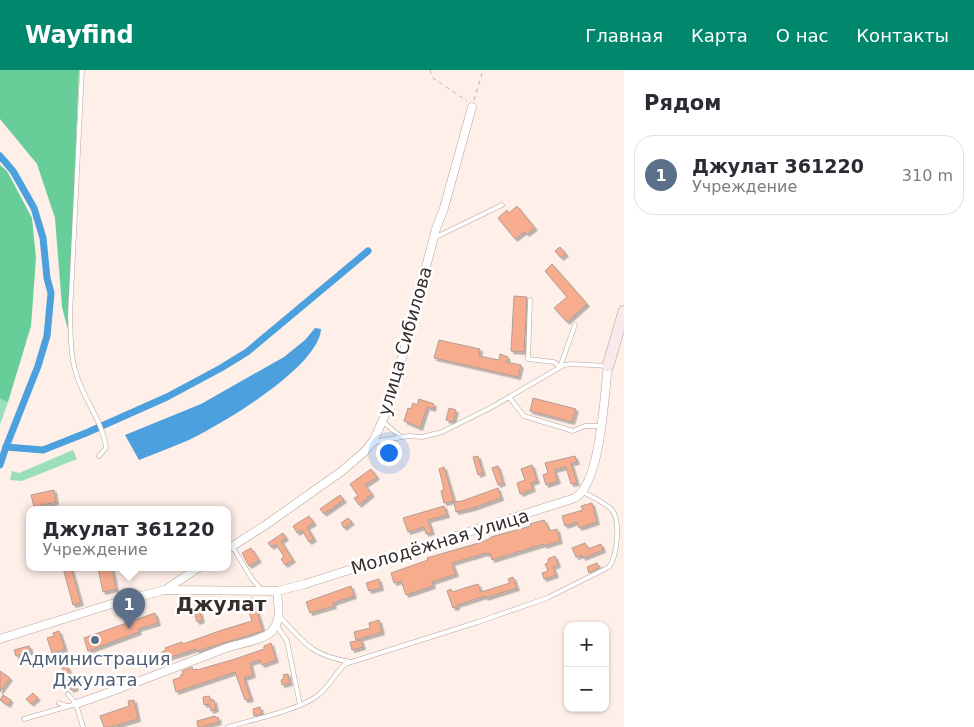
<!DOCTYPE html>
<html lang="ru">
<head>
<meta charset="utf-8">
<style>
	body { margin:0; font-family:"DejaVu Sans",sans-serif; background:#f2f2f3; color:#2b2b33 }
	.controls { position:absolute; right:15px; bottom:15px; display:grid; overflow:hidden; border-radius:10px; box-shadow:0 1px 4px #0004 }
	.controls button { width:45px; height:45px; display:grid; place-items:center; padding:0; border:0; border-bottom:1px solid #e1e1e2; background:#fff; color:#2b2b33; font:25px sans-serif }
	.you { position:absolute; left:388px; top:382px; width:18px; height:18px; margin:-12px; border:4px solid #fff; border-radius:50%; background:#1a73e8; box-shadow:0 0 0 8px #1a73e833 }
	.badge { display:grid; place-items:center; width:32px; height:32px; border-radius:50%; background:#01876c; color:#fff; font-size:16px; font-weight:700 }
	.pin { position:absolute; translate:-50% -41px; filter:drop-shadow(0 1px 2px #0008) }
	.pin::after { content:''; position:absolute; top:26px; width:18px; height:15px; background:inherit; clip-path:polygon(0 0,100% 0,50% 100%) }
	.popup { position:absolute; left:26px; top:436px; width:205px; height:65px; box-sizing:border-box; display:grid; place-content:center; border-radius:10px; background:#fff; filter:drop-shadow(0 1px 4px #0005); font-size:16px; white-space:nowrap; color:#7c7c81 }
	.popup b { font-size:19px; color:#2b2b33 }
	.popup::after { content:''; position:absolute; left:50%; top:100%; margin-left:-10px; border:10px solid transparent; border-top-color:#fff }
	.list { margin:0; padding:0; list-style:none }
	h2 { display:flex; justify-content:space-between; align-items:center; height:65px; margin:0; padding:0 20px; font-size:21px }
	h2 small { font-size:16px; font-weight:400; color:#7c7c81 }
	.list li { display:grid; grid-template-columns:32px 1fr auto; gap:15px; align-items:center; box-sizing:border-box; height:80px; margin:0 10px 10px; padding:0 10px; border:1px solid #e1e1e2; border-radius:20px }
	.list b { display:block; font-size:19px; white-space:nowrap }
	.list p { margin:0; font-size:16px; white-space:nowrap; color:#7c7c81 }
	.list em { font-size:16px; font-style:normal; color:#7c7c81 }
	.map { position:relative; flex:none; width:624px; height:657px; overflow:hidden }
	header { display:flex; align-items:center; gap:30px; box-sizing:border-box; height:70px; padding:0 25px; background:#01876c; color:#fff }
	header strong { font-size:24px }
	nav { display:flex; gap:28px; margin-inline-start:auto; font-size:18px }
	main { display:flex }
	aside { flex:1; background:#fff }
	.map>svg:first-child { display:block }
</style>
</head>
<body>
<header>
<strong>Wayfind</strong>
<nav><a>Главная</a><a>Карта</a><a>О нас</a><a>Контакты</a></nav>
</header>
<main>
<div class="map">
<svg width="624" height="657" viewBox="0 0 624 657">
	<defs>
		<filter id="shadow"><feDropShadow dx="2.5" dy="2.5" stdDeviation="0" flood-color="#0004"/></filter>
	</defs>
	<rect width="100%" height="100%" fill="#feefe8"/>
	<g fill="#9adfb9">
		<path d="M0,329L8,332L0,355Z"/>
		<path d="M73,380L77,389L22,411L10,410L12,401L19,403Z"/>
	</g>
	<g fill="#67ce9a">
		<path d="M0,0H79L68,260L62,237L55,148L37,94L0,49Z"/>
		<path d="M0,95L7,101L32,148L36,188L31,256L8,332L0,329Z"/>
	</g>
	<path fill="#4ca0de" d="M315,258L321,259C319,297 222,354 189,370C173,377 156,383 139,390L125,365L201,334L284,287L305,270Z"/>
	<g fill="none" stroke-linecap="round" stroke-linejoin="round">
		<g stroke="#4ca0de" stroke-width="7">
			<path d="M0,86L13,101L34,138L43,168L47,208L51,223L47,266L38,296L6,377"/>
			<path d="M0,395L6,377L43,380L86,363L167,327L221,298L247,282L368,181"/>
		</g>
	</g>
	<g fill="#f7ac8d" stroke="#b09e97" filter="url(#shadow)">
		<path d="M517,136L535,158L527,164L524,162L515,169L498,148L507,140L509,143Z"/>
		<path d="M560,177L566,184L561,188L555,181Z"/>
		<path d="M552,194L587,234L567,252L554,238L567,227L545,201Z"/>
		<path d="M514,226L527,227L524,282L511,281Z"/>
		<path d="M439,270L480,279L479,286L499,290L500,284L508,287L506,292L521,295L518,307L434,288Z"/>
		<path d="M533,328L576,339L572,352L530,341Z"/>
		<path d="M419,329L434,334L433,339L427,337L420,358L404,351L408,338L411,339L413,333L417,335Z"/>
		<path d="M449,338L456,340L453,352L446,350Z"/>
		<path d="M478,386L483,403L478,405L473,387Z"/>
		<path d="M575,386L577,392L571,393L577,413L571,414L566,397L554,400L558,411L546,415L543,405L548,403L545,393Z"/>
		<path d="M532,395L537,411L531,413L533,419L520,424L517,413L525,410L521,399Z"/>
		<path d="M498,396L503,413L498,415L492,398Z"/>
		<path d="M444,397L454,431L444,433L441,421L444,420L439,399Z"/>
		<path d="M371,399L377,407L365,415L372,424L359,435L354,428L358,426L350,414Z"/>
		<path d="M498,418L501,428L473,438L456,442L454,432L462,431Z"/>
		<path d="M54,420L56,432L34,437L31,425Z"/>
		<path d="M340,425L344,430L324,444L320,439Z"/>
		<path d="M592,433L597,452L579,458L577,452L565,456L562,446L583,440L581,436Z"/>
		<path d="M444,436L447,445L428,450L432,462L426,464L424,457L408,462L403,448Z"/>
		<path d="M309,446L314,453L307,457L314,469L309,472L302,460L297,463L293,456Z"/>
		<path d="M348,448L352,452L344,458L341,453Z"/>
		<path d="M544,450L550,461L557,459L560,471L544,476V474L492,490L490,483L486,484V483L452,493L456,504L432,512L433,516L406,525L401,511L394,513L391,503L428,490L427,488L482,472L491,468V467L531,456L530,454Z"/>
		<path d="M283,463L286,468L281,471L293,490L285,495L281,489L284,487L276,474L271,477L268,473Z"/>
		<path d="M585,473L588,479L601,474L603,480L583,488L582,485L576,487L572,478Z"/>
		<path d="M251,478L259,490L249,496L242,483Z"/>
		<path d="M555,486L558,495L553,497L556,505L544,509L542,503L548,501L545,494L548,493V489Z"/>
		<path d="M597,493L599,498L589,503L587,497Z"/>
		<path d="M63,498H71L81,533L73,535Z"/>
		<path d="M98,498H112L116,519L103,522Z"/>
		<path d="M513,507L517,518L485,528V526L457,535V537L453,538L447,521L451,519L452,522L478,514L481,522L510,513L508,509Z"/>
		<path d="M379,509L381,518L369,521L366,513Z"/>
		<path d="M351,516L354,526L333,533L334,536L310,543L306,532Z"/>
		<path d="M253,528L263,561L197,581L196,579L165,589L162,582L166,580L165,578L182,572L183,574L219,561L252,551L245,530Z"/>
		<path d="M198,535L202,550L197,552L194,542L189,544L188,538Z"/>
		<path d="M155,543L158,553L138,559L139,562L88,581L84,568Z"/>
		<path d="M379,550L382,562L356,570L354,562L370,558L369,553Z"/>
		<path d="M59,561L65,579L52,583L47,568L54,566L53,563Z"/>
		<path d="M361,570L363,577L352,580L350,572Z"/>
		<path d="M271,573L276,590L262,595L260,590L250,593L253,605L244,608L251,629L245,630L235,602L176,622L173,610L181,607L180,605H183L182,601L192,597L193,600L197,599V600L235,589L264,579V576Z"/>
		<path d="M29,576L31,582L16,586L14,580Z"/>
		<path d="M67,596L76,618L71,620L62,598Z"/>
		<path d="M0,601L10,608L0,622Z"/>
		<path d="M288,604L290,613L282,615L281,610L284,609L283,605Z"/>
		<path d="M33,623L38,628L31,634L26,629Z"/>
		<path d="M3,625L11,630L8,635L0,630Z"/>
		<path d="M209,626L211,631L214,630L216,639L211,641L209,634L204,635L203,627Z"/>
		<path d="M134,630L138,649L111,657H104L100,646L129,636L128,631Z"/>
		<path d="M260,637L262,644L254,646L253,639Z"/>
		<path d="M215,646L216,648L218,647L219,652L205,656L206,657H198L197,651Z"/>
	</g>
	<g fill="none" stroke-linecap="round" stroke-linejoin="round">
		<defs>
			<g id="lane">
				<path d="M82,0L70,246C71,267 70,288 78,309C86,332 103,353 106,378L99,386"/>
				<path d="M434,168L502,135"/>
				<path d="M530,230L528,289L554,292L560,297"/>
				<path d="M560,297L575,255"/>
				<path d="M509,327L524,346L573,361L585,356H600"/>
				<path d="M382,351L401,367"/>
				<path d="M373,373L384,370L409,366L422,367L442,362L492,337L564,295L572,294L607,296"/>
				<path d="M232,476L252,509L261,519"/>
				<path d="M279,546C306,574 309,584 350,592"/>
				<path d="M276,555L287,571L300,635"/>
				<path d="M68,624L76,634L83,657"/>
				<path d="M59,633L67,636"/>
				<path d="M24,649L76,634"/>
				<path d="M228,657C251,650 299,640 317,626C328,618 335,604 345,594L478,552L547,528L609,497C617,486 622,448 610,438C602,431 592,427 583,422"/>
			</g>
			<g id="street">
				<path d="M228,479L267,454L342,401L364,382L374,370L390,333L436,159L444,138L472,37"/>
				<path d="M165,520L277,521L305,514L575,428C601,412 604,327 608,296"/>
				<path d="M0,569L121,531L165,520L198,498"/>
				<path d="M76,634C126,617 176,597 226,578C238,574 264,570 272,561C282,550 278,534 277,521"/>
			</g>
			<path id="secondary" d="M608,296L624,241"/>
		</defs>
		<use href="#lane" stroke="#b5a49b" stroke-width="5"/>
		<use href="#street" stroke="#b5a49b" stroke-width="9"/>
		<use href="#secondary" stroke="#b5a49b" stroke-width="12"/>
		<g stroke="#beb1ab" stroke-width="1" stroke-dasharray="4 4" stroke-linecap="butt">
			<path d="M430,0L433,8L467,31"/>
			<path d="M474,30L483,0"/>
		</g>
		<use href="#lane" stroke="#fff" stroke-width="4"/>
		<use href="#street" stroke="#fff" stroke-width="8"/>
		<use href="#secondary" stroke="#fae9eb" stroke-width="11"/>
	</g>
	<circle fill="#5c6f8a" stroke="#fff" stroke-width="2" cx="95" cy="570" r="5"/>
	<g text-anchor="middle" stroke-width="5" stroke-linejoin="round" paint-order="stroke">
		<g font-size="18" fill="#352e2a" stroke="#fff">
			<text transform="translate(405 271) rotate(-74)" y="6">улица Сибилова</text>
			<text transform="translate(440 472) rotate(-17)" y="6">Молодёжная улица</text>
		</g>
		<g font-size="18" fill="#4e5e75" stroke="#fff">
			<text x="95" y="595">Администрация<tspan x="95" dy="21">Джулата</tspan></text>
		</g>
		<g font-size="20" font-weight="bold" fill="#352e2a" stroke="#fff">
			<text x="221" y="541">Джулат</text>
		</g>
	</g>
</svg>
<div class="controls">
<button>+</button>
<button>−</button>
</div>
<div class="you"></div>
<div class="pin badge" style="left:129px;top:559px;background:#5c6f8a">1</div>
<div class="popup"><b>Джулат 361220</b>Учреждение</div>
</div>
<aside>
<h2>Рядом<small></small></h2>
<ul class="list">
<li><span class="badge" style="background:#5c6f8a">1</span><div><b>Джулат 361220</b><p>Учреждение</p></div><em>310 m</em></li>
</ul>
</aside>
</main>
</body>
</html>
